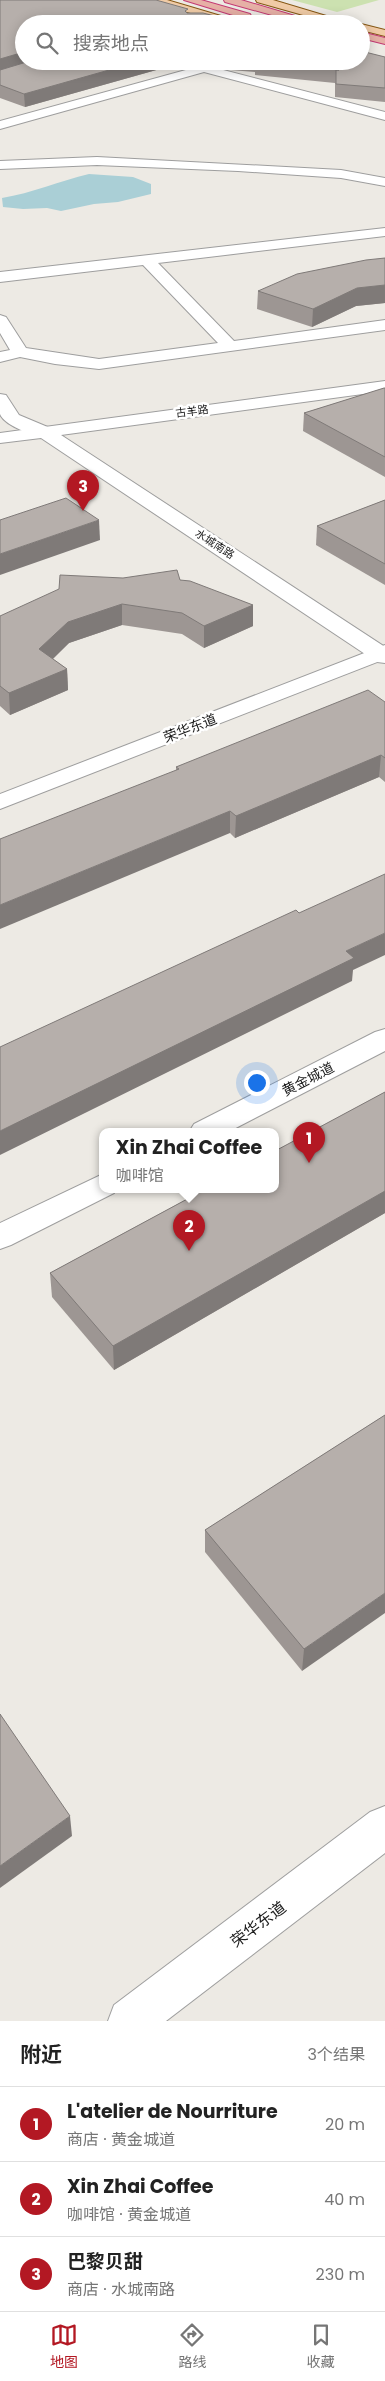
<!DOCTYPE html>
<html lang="zh">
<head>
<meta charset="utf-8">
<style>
	body { margin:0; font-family:Poppins,"Noto Sans SC",sans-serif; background:#f6f6f6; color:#222 }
	.you { position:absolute; left:256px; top:1082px; width:18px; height:18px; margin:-12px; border:4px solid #fff; border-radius:50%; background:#1a73e8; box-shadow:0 0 0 8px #1a73e833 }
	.badge { display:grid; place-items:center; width:32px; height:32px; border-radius:50%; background:#b31823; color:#fff; font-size:16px; font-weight:700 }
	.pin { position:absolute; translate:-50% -41px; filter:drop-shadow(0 1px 2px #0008) }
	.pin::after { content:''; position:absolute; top:26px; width:18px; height:15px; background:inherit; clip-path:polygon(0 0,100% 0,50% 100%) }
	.popup { position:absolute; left:99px; top:1128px; width:180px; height:65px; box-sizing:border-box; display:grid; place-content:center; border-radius:10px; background:#fff; filter:drop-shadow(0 1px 4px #0005); font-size:16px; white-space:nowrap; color:#767676 }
	.popup b { font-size:19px; color:#222 }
	.popup::after { content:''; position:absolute; left:50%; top:100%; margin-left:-10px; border:10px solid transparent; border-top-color:#fff }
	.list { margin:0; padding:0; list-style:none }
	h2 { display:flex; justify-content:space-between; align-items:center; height:65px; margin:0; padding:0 20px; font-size:21px }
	h2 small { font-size:16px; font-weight:400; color:#767676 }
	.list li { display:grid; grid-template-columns:32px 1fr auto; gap:15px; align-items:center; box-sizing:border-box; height:75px; padding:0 20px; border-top:1px solid #e0e0e0 }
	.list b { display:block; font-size:19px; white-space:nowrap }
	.list p { margin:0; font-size:16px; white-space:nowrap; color:#767676 }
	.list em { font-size:16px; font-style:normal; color:#767676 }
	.icon { flex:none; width:28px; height:28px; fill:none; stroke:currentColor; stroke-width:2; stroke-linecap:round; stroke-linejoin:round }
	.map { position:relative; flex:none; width:385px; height:2021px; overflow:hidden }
	.search { position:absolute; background:#fff; box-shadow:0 2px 12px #0003; left:15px; right:15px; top:15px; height:55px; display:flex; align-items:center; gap:12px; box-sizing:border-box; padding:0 18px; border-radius:28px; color:#767676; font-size:19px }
	.sheet { height:290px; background:#fff }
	nav { display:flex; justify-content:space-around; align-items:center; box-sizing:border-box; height:70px; border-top:1px solid #e0e0e0; background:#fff; font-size:14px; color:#767676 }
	nav a { display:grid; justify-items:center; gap:2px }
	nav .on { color:#b31823 }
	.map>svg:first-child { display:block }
</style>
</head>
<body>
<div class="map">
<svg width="385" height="2021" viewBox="0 0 385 2021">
	<rect width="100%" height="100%" fill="#edeae4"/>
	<path fill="#cce1b0" d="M292,0H379L337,12Z"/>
	<path fill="#aacfd6" d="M89,174L133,177L151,184V194L118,202L94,204L61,211L47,208L23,209L3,207L2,198C32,193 60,181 89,174Z"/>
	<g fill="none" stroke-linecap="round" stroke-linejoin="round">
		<defs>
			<g id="minor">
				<path d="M204,65L385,112V120L204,72L0,129V121Z"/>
				<path d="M97,157L341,170L385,178V186L341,178L238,171L97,165L0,169V161Z"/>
				<path d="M385,228V236L158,263L234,341L385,320V330L99,369L55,364L20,357L0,362V352L10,350L0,333V315L6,317L26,348L99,359L218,343L143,265L0,282V272Z"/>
				<path d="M0,394L6,395L19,415L50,428L53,432L50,436C39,439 4,426 0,414C0,409 0,400 0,394Z"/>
				<path d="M385,645V659L0,809V794Z"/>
				<path d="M385,1806V1853L166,2021H108L114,2005L370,1812Z"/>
			</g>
			<g id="tertiary">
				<path d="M385,381V391L61,435L385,647V663L377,662L41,438L0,443V433Z"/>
				<path d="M385,1029V1051L228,1132H189L194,1124L375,1032Z"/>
				<path d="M103,1174V1190H116L114,1193L11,1245L0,1249V1223Z"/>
			</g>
			<g id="primary">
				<path d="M150,0H167L248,24H230L151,2Z"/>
				<path d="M256,0H273L353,24H335L257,2Z"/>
				<path d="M361,24L385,30V36L361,30Z"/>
			</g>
			<g id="trunk">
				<path d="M184,0H201L250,14L251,16L246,19Z"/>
				<path d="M224,0H241L322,24H304L225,2Z"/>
				<path d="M361,32L385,38V44L361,38Z"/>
			</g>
		</defs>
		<use href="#minor" stroke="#9e9e9e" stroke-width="2"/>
		<use href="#tertiary" stroke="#9e9e9e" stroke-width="2"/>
		<use href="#primary" stroke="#855612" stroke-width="2"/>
		<use href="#trunk" stroke="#c43973" stroke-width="2"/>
		<use href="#minor" fill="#fff" fill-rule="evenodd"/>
		<use href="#tertiary" fill="#fff" fill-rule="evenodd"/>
		<use href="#primary" fill="#f0cba6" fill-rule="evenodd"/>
		<use href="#trunk" fill="#e6b0a6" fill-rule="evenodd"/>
	</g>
	<g fill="#9d9693">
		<path d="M0,0L24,24V61H361L385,57V102L335,97V83L255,75V72L230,70L204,63L191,67L174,65L25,107L0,98Z"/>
		<path d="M385,258V303L356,306L312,327L257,309L258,291Z"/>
		<path d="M385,388V477L303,431L304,413Z"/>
		<path d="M385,500V585L316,545L317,526Z"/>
		<path d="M180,580L253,605V626L204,648L182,634L122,625L69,643L53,659L67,669L68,690L10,715L0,706V616Z"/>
		<path d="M385,702V782L379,777L235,838L230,833L176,770V767Z"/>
		<path d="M385,1092V1213L114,1370L52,1297L50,1273Z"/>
		<path d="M385,1415L302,1671L205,1552V1530Z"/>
	</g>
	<g fill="#7f7a78">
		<path d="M24,52V61H39L0,72V59Z"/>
		<path d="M141,61H174V65L25,107L24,94Z"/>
		<path d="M191,61H204V63L191,67Z"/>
		<path d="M385,285V303L356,306L312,327L313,309L357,288Z"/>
		<path d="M99,520L100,540L0,575V554Z"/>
		<path d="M122,604V625L69,643L40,671L39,649L68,622Z"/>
		<path d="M253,605V626L204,648V626Z"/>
		<path d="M67,669L68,690L10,715L9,693Z"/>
		<path d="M381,755L379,777L235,838L236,816Z"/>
		<path d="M230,811V833L0,929V905Z"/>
		<path d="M385,933V955L353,970L352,981L0,1155V1131L346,951Z"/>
		<path d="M385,1191V1213L114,1370L113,1346Z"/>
		<path d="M385,1593V1613L302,1671L304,1649Z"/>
		<path d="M70,1816L72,1836L0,1888V1866Z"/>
	</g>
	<g fill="#b6afab" stroke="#7f7a78">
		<path d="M0,0H156L188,9L185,11L187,13H203L246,24H24V52L0,59Z"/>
		<path d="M361,51L385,57V88L336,84V70H339L255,62V61H361Z"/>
		<path d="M30,61H141L24,94L0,85V70Z"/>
		<path d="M385,258V285L357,288L313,309L258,291L297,274L366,260Z"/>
		<path d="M384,388H385V457L304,413Z"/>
		<path d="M66,498L99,520L0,554V520Z"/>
		<path d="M385,500V564L317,526Z"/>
		<path d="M177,570L180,580L190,581L253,605L204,626L182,613L122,604L68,622L39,649L67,669L9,693L0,686V616L59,589L60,575L123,578Z"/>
		<path d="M368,690L385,702V758L381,755L236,816L230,811L0,905V839L179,769L176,767Z"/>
		<path d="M385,874V933L346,951L354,958L0,1131V1047L296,910L299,913Z"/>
		<path d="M385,1092V1191L113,1346L50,1273L204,1190H275V1151Z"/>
		<path d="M385,1415V1593L304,1649L205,1530Z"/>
		<path d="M0,1714L70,1816L0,1866Z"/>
	</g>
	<g text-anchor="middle" stroke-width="5" stroke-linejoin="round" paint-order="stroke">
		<g font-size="11" fill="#1d1d1d" stroke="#fff">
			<text transform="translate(192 411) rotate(-7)" y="4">古羊路</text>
			<text transform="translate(215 544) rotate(33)" y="4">水城南路</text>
		</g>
		<g font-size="14" fill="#1d1d1d" stroke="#fff">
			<text transform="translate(190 728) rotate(-21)" y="5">荣华东道</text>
			<text transform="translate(308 1079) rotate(-27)" y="5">黄金城道</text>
		</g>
		<g font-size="16" fill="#1d1d1d" stroke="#fff">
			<text transform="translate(258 1924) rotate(-37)" y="6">荣华东道</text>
		</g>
	</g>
</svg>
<div class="you"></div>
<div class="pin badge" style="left:309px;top:1163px">1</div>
<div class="pin badge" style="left:189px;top:1251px">2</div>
<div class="popup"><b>Xin Zhai Coffee</b>咖啡馆</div>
<div class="pin badge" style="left:83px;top:511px">3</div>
<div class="search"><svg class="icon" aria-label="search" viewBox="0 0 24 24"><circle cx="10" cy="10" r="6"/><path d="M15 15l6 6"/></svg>搜索地点</div>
</div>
<section class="sheet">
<h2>附近<small>3个结果</small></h2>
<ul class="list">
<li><span class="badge">1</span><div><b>L'atelier de Nourriture</b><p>商店 · 黄金城道</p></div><em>20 m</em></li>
<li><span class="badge">2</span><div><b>Xin Zhai Coffee</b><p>咖啡馆 · 黄金城道</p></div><em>40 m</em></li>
<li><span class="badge">3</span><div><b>巴黎贝甜</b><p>商店 · 水城南路</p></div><em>230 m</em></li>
</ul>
</section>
<nav>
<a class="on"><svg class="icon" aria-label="map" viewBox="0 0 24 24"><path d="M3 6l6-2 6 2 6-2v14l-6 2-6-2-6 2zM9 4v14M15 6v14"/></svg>地图</a>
<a><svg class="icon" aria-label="directions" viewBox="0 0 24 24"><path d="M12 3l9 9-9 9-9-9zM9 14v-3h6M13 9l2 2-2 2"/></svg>路线</a>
<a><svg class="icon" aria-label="saved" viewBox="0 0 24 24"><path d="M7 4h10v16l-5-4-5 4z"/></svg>收藏</a>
</nav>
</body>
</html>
